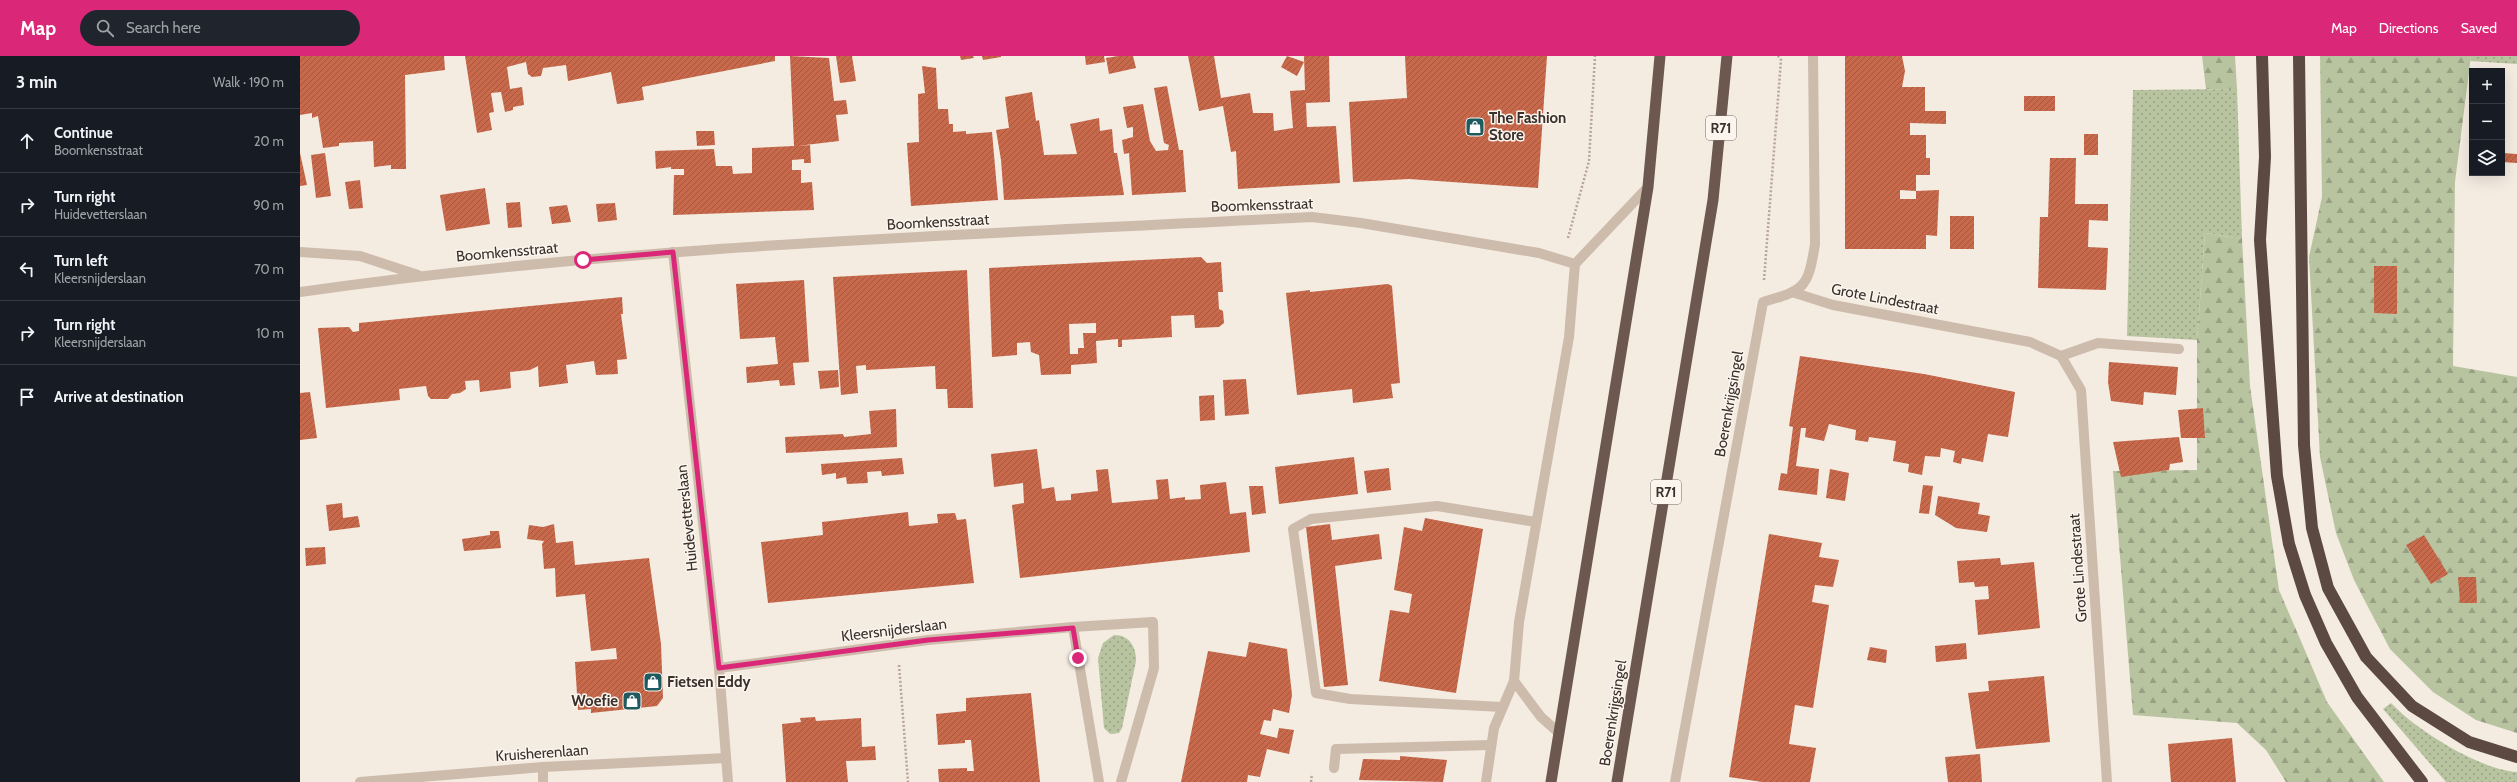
<!DOCTYPE html>
<html lang="en">
<head>
<meta charset="utf-8">
<style>
	body { margin:0; font-family:Cabin,sans-serif; background:#20242c; color:#f1f3f6 }
	.controls { position:absolute; right:12px; top:12px; display:grid; overflow:hidden; border-radius:0px; box-shadow:0 4px 16px #0002 }
	.controls button { width:36px; height:36px; display:grid; place-items:center; padding:0; border:0; border-bottom:1px solid #363941; background:#171b24; color:#f1f3f6; font:20px sans-serif }
	.stop { position:absolute; width:12px; height:12px; margin:-9px; border:3px solid #db2777; border-radius:50%; background:#fff }
	.stop.end { background:#db2777; border-color:#fff; box-shadow:0 1px 4px #0008 }
	.list { margin:0; padding:0; list-style:none }
	h2 { display:flex; justify-content:space-between; align-items:center; height:52px; margin:0; padding:0 16px; font-size:17px }
	h2 small { font-size:13px; font-weight:400; color:#9ea1a6 }
	.list li { display:grid; grid-template-columns:26px 1fr auto; gap:12px; align-items:center; box-sizing:border-box; height:64px; padding:0 16px; border-top:1px solid #363941 }
	.list b { display:block; font-size:15px; white-space:nowrap }
	.list p { margin:0; font-size:13px; white-space:nowrap; color:#9ea1a6 }
	.list em { font-size:13px; font-style:normal; color:#9ea1a6 }
	.icon { flex:none; width:22px; height:22px; fill:none; stroke:currentColor; stroke-width:2; stroke-linecap:round; stroke-linejoin:round }
	.map { position:relative; flex:none; width:2217px; height:726px; overflow:hidden }
	header { display:flex; align-items:center; gap:24px; box-sizing:border-box; height:56px; padding:0 20px; background:#db2777; color:#fff }
	header strong { font-size:19px }
	nav { display:flex; gap:22px; margin-inline-start:auto; font-size:14px }
	.search { width:280px; height:36px; background:#20242c; display:flex; align-items:center; gap:10px; box-sizing:border-box; padding:0 14px; border-radius:22px; color:#9ea1a6; font-size:15px }
	main { display:flex }
	aside { flex:1; background:#171b24 }
	.map>svg:first-child { display:block }
</style>
</head>
<body>
<header>
<strong>Map</strong>
<div class="search"><svg class="icon" aria-label="search" viewBox="0 0 24 24"><circle cx="10" cy="10" r="6"/><path d="M15 15l6 6"/></svg>Search here</div>
<nav><a>Map</a><a>Directions</a><a>Saved</a></nav>
</header>
<main>
<aside>
<h2>3 min<small>Walk · 190 m</small></h2>
<ul class="list">
<li><svg class="icon" aria-label="ahead" viewBox="0 0 24 24"><path d="M12 20V5M6 11l6-6 6 6"/></svg><div><b>Continue</b><p>Boomkensstraat</p></div><em>20 m</em></li>
<li><svg class="icon" aria-label="right" viewBox="0 0 24 24"><path d="M7 20v-9h11M14 6l5 5-5 5"/></svg><div><b>Turn right</b><p>Huidevetterslaan</p></div><em>90 m</em></li>
<li><svg class="icon" aria-label="left" viewBox="0 0 24 24"><path d="M17 20v-9H6M10 6l-5 5 5 5"/></svg><div><b>Turn left</b><p>Kleersnijderslaan</p></div><em>70 m</em></li>
<li><svg class="icon" aria-label="right" viewBox="0 0 24 24"><path d="M7 20v-9h11M14 6l5 5-5 5"/></svg><div><b>Turn right</b><p>Kleersnijderslaan</p></div><em>10 m</em></li>
<li><svg class="icon" aria-label="arrive" viewBox="0 0 24 24"><path d="M6 21V4h12l-3 4 3 4H6"/></svg><div><b>Arrive at destination</b></div></li>
</ul>
</aside>
<div class="map">
<svg width="2217" height="726" viewBox="0 0 2217 726">
	<defs>
		<pattern id="grass-dots" width="8" height="8" patternUnits="userSpaceOnUse"><rect width="8" height="8" fill="#b8c4a0"/><path d="M2 2h.1M6 6h.1" fill="none" stroke="#97a083" stroke-width="1.8" stroke-linecap="round"/></pattern>
		<pattern id="forest-firs" width="22" height="20" patternUnits="userSpaceOnUse"><rect width="22" height="20" fill="#b8c4a0"/><path d="M5 1l3.5 6h-7zM16 11l3.5 6h-7z" fill="#97a083"/></pattern>
		<pattern id="building-hatch" width="6" height="6" patternUnits="userSpaceOnUse"><rect width="6" height="6" fill="#c8694b"/><path d="M-1 1l2-2M0 6l6-6M5 7l2-2" fill="none" stroke="#a4573f"/></pattern>
	</defs>
	<rect width="100%" height="100%" fill="#f4ebe1"/>
	<g fill="url(#grass-dots)">
		<path d="M2171,0H2217V8L2170,5Z"/>
		<path d="M1937,33L1942,183L1905,177L1897,284L1827,280L1833,34Z"/>
		<path d="M814,579C829,579 836,590 836,605L822,672L819,677L810,678L804,672L798,602L803,587Z"/>
		<path d="M2091,647C2116,674 2180,714 2217,716V726H2146L2083,653Z"/>
	</g>
	<g fill="url(#forest-firs)">
		<path d="M1902,0H1935L1937,33H1906Z"/>
		<path d="M2020,0H2171L2155,126L2153,310L2217,321V677L2176,664L2133,636L2090,593L2054,524L2036,477L2020,401L2009,201L2022,141Z"/>
		<path d="M1905,177L1942,183L1950,330L1979,534L2027,646L2084,726H1986L1966,694L1937,667L1833,659L1813,415L1897,414V284Z"/>
	</g>
	<g fill="url(#building-hatch)" fill-rule="evenodd">
		<path d="M0,0H144L145,14L105,19L106,113H91V109L74,111L73,85L39,87V90L23,92L18,60L12,62V57L0,59Z"/>
		<path d="M165,0H475V5L342,31L344,44L317,48L311,16L268,25L266,9L243,12L241,20L232,21L228,18L226,6L207,11L210,33L222,31L224,49L213,51V54L205,56L201,36L191,37L194,56L189,57L192,74L177,77Z"/>
		<path d="M490,0L529,2L534,45L546,44L548,58L536,59L539,85L497,90L510,89L511,107H504V103L492,104V114H501V127L512,126L514,154L373,159L374,119H384V113H371V111L356,113L355,95L414,93L416,110H432L433,118L452,117V92L494,90Z"/>
		<path d="M536,0H552L556,25L540,27Z"/>
		<path d="M660,0H673L674,2L661,4Z"/>
		<path d="M682,0H701V1L683,4Z"/>
		<path d="M785,0H804L805,6L786,9Z"/>
		<path d="M818,0H833L836,12L809,18L806,2Z"/>
		<path d="M888,0H914L921,42L950,37L953,57H973L974,75L993,72L990,35L1005,34L1004,0H1029L1030,46L1006,47L1007,71L1036,70L1040,127L938,133L936,95L931,96L923,50L899,55Z"/>
		<path d="M987,0L1004,6L997,20L981,11Z"/>
		<path d="M1105,0H1247L1238,132L1109,123L1053,126L1049,46L1107,42Z"/>
		<path d="M1545,0H1602L1605,15L1602,31H1625V55H1646V68L1610,67V79H1626V102H1630V119H1616V135L1600,134V143H1616V135L1639,134L1637,180L1626,179V193H1545Z"/>
		<path d="M622,10L636,12L638,53H648L649,68H653V76L666,75V78L692,76L698,144L611,150L607,87L619,86L618,38L625,37Z"/>
		<path d="M867,30L879,94H883L886,136L832,139L829,97L824,98L822,84L833,81V71L827,72L823,51L843,48L850,85L856,95L868,94L869,89L864,87L854,32Z"/>
		<path d="M732,36L736,65L739,64L744,99L777,98L770,68L799,62L800,75L812,73L814,97H817L824,139L704,144L701,104L696,74L709,72L705,41Z"/>
		<rect x="1724" y="40" width="31" height="15"/>
		<path d="M396,75H414L415,89L397,90Z"/>
		<rect x="1784" y="78" width="14" height="21"/>
		<path d="M0,97L7,129L0,130Z"/>
		<path d="M25,97L31,140L16,142L11,99Z"/>
		<path d="M2202,97L2217,98V107L2202,106Z"/>
		<path d="M1750,102H1776L1775,148H1808V165L1789,164L1788,191L1808,192L1806,234L1738,232L1740,161H1748Z"/>
		<path d="M60,124L63,152L49,153L45,126Z"/>
		<path d="M185,132L190,168L146,175L140,139Z"/>
		<path d="M220,146L222,171L208,172L206,147Z"/>
		<path d="M315,147L317,164L298,166L296,148Z"/>
		<path d="M267,149L271,166L252,168L249,151Z"/>
		<rect x="1650" y="160" width="24" height="33"/>
		<path d="M901,201L907,207L921,206L923,236H918L919,253L923,255L924,267L919,271L895,272L894,259L871,260L872,281L822,284V291H818V283L796,285L797,307L771,309V318L741,319L739,299L731,296L730,286L717,287V299L692,301L689,212ZM796,267V277H783L784,292H778V298H770L769,268Z"/>
		<path d="M2074,210H2097V258L2074,257Z"/>
		<path d="M667,214L673,352H648L647,333H636L635,310L566,314V309L556,310L558,337L541,339L533,221Z"/>
		<path d="M504,224L509,306L493,307L495,329L480,330L479,324L447,327L446,311L478,308L475,281L440,283L436,228Z"/>
		<path d="M1088,228L1092,230L1100,327L1091,328L1093,342L1053,347L1052,333L997,339L986,237L1010,234V236Z"/>
		<path d="M322,241L323,258H321L327,303L317,304L318,318L296,319L294,305L266,309L268,327L239,331L238,310L230,314L210,316L211,332L180,336L179,324L165,325L166,333L160,337L152,338L148,343H131L128,340L126,330L99,333L100,344L26,352L18,272L49,271L53,276L59,275V267Z"/>
		<path d="M1500,300L1624,318L1715,336L1708,381L1688,378L1683,406L1662,402L1661,408L1653,406L1655,395L1641,392L1640,401L1625,400L1622,419L1608,416L1609,408L1593,405L1596,385L1569,381L1568,386L1555,384L1556,374L1529,368L1524,385L1505,381L1506,372H1501L1496,410L1519,413L1517,439L1478,434L1481,417L1487,418L1493,371L1489,370Z"/>
		<path d="M1809,306L1878,311L1876,339L1844,336L1843,349L1811,345L1808,326Z"/>
		<path d="M538,314L539,331L520,333L518,315Z"/>
		<path d="M946,323L949,358L925,360L923,324Z"/>
		<path d="M10,336L17,382L0,384V337Z"/>
		<path d="M914,339L915,364L900,365L899,340Z"/>
		<path d="M1903,352L1905,382H1881L1878,354Z"/>
		<path d="M596,353L597,391L486,397L485,381L543,378L544,381L571,378L569,355Z"/>
		<path d="M1879,381L1883,406L1870,408L1869,414L1821,421L1813,386Z"/>
		<path d="M737,393L742,433L754,431L756,445L771,444V438L798,435L796,414L808,413L812,447L858,443L856,424L868,423L870,443L885,441V444L901,443L900,429L926,426L930,458L946,456L950,496L720,522L712,449L724,447L723,427L694,431L691,398Z"/>
		<path d="M1054,401L1058,438L979,448L975,411Z"/>
		<path d="M602,402L604,418L582,420L581,415L567,416L568,427L547,428L546,421L536,423V417L522,419L521,408Z"/>
		<path d="M1089,412L1091,434L1067,437L1064,415Z"/>
		<path d="M1530,413L1549,417L1545,445L1526,442Z"/>
		<path d="M1623,429L1633,430L1629,458L1619,457Z"/>
		<path d="M949,430H963L966,457L952,459Z"/>
		<path d="M1638,440L1680,447L1678,458L1690,460L1687,476L1656,472L1635,459Z"/>
		<path d="M42,447L43,462L58,460L60,471L29,475L26,449Z"/>
		<path d="M608,456L609,470L638,467L637,458L655,457L657,464L666,463L674,527L468,547L461,486L523,479L522,466Z"/>
		<path d="M1125,462L1183,473L1156,637L1079,625L1090,554L1109,557L1112,538L1094,534L1104,471L1122,475Z"/>
		<path d="M254,468L256,487L273,485L275,509L349,502L361,588L363,642L357,650L291,657V653L278,654L275,606L317,603L316,592L291,595L285,538L256,541L255,512L244,513L242,488L244,485L227,483L229,469L243,471Z"/>
		<path d="M1030,468L1032,484L1079,478L1082,503L1035,510L1048,629L1024,631L1006,471Z"/>
		<path d="M190,475H199L201,492L164,495L162,483L190,479Z"/>
		<path d="M1469,478L1522,487L1519,501L1539,504L1533,531L1515,529L1512,546L1529,549L1513,652L1495,649L1489,688L1516,692L1510,726H1462L1429,721Z"/>
		<path d="M2124,479L2148,518L2131,528L2106,489Z"/>
		<path d="M25,491L26,508L6,510L5,492Z"/>
		<path d="M1700,502L1701,509L1734,506L1740,572L1678,579L1675,544L1689,543L1688,530L1675,531L1674,526L1659,527L1657,505Z"/>
		<path d="M2158,521H2176L2177,547H2160Z"/>
		<path d="M949,586L987,593L992,639L989,657L973,653L971,665L964,664L960,678L977,682L979,672L994,674L989,698L967,693L960,721L948,719L947,726H881L908,595L946,601Z"/>
		<path d="M1666,587L1667,603L1636,606L1635,590Z"/>
		<path d="M1570,591L1587,594L1586,607L1567,604Z"/>
		<path d="M1744,620L1750,686L1676,693L1668,637L1689,635L1688,625Z"/>
		<path d="M731,637L740,726H639L638,713L667,712V715H674L671,684H665V687L638,689L636,658L666,655V642Z"/>
		<path d="M515,661L516,665L561,662L562,691L575,690L576,704L546,705L548,726H486L482,668L501,666L500,662Z"/>
		<path d="M1932,682L1936,726H1871L1868,688Z"/>
		<path d="M1680,698L1682,726H1648L1645,701Z"/>
		<path d="M1100,700L1147,704L1143,726L1059,724L1063,703L1100,704Z"/>
	</g>
	<g fill="none" stroke-linecap="round" stroke-linejoin="round">
		<g stroke="#b9a596" stroke-width="2.5" stroke-dasharray="2 2" stroke-linecap="butt">
			<path d="M1268,182L1289,105L1295,0"/>
			<path d="M1464,224L1481,4L1478,0"/>
			<path d="M599,609L608,726"/>
			<path d="M1011,726L1012,718"/>
		</g>
		<g stroke="#cdbbac" stroke-width="10">
			<path d="M0,196L60,200L118,219"/>
			<path d="M1202,651L1050,643L1016,637L993,473L1011,463L1137,450L1236,466"/>
			<path d="M243,711V726"/>
			<path d="M1034,712L1036,693L1191,689"/>
		</g>
		<g stroke="#cdbbac" stroke-width="10">
			<path d="M373,196L419,612L428,726"/>
			<path d="M0,236C335,188 675,179 1012,161L1061,167L1239,197L1275,208"/>
			<path d="M1495,237L1533,249L1730,286L1761,300L1781,334L1807,726"/>
			<path d="M1761,300L1798,287L1879,293"/>
			<path d="M773,571L853,566L854,612L821,726"/>
			<path d="M419,612L628,584L773,571L799,726"/>
			<path d="M1214,625L1241,661L1259,677"/>
			<path d="M60,726L243,711L426,702"/>
			<path d="M1186,726L1194,672L1214,625L1219,566L1269,281L1275,208L1348,131"/>
			<path d="M1375,726L1463,246C1505,234 1508,232 1515,188L1513,0"/>
		</g>
		<g stroke="#6c584f" stroke-width="11">
			<path d="M1251,726L1348,131L1360,0"/>
			<path d="M1317,726L1413,144L1427,0"/>
		</g>
		<g stroke="#5c4a42" stroke-width="12">
			<path d="M1962,0L1965,101L1960,184L1977,420L1989,488L2005,539L2026,587L2057,641L2122,726"/>
			<path d="M1999,0L2004,389L2012,472L2028,532L2066,601L2112,650L2169,686L2217,701"/>
		</g>
	</g>
	<g fill="none" stroke-linecap="round" stroke-linejoin="round">
		<path stroke="#db2777" stroke-width="5" d="M283,204L373,196L419,612L628,584L773,572L778,602"/>
	</g>
	<defs>
		<symbol id="shop-square" viewBox="-11 -11 22 22"><rect x="-9" y="-9" width="18" height="18" rx="4" fill="#1f5a5e" stroke="#fbf5ee"/><path d="M-5-2.5h2.3a2.7 3.5 0 0 1 5.4 0H5L5.5 6h-11ZM-1.5-2.5h3a1.5 2.3 0 0 0-3 0Z" fill="#fff"/></symbol>
	</defs>
	<g fill-rule="evenodd">
		<use href="#shop-square" x="1164" y="60" width="22" height="22"/>
		<use href="#shop-square" x="342" y="615" width="22" height="22"/>
		<use href="#shop-square" x="321" y="634" width="22" height="22"/>
	</g>
	<g text-anchor="middle" stroke-width="3" stroke-linejoin="round" paint-order="stroke">
		<g fill="#fbf5ee" stroke="#756b66" stroke-width="1">
			<rect x="1406" y="60" width="30" height="24" rx="3"/>
			<rect x="1351" y="424" width="30" height="24" rx="3"/>
		</g>
		<g font-size="14" font-weight="bold" fill="#3b302b">
			<text x="1421" y="77">R71</text>
			<text x="1366" y="441">R71</text>
		</g>
		<g font-size="15" font-weight="bold" fill="#3b302b" stroke="#fbf5ee" text-anchor="start">
			<text x="1189" y="67">The Fashion<tspan x="1189" dy="17">Store</tspan></text>
			<text x="367" y="631">Fietsen Eddy</text>
			<text x="318" y="650" text-anchor="end">Woefie</text>
		</g>
		<g font-size="15" fill="#3b302b" stroke="#fbf5ee">
			<text transform="translate(962 149) rotate(-2)" y="5">Boomkensstraat</text>
			<text transform="translate(638 166) rotate(-3)" y="5">Boomkensstraat</text>
			<text transform="translate(207 196) rotate(-5)" y="5">Boomkensstraat</text>
			<text transform="translate(1585 243) rotate(11)" y="5">Grote Lindestraat</text>
			<text transform="translate(1429 348) rotate(-80)" y="5">Boerenkrijgsingel</text>
			<text transform="translate(387 462) rotate(-96)" y="5">Huidevetterslaan</text>
			<text transform="translate(1778 512) rotate(-94)" y="5">Grote Lindestraat</text>
			<text transform="translate(594 574) rotate(-7)" y="5">Kleersnijderslaan</text>
			<text transform="translate(1313 657) rotate(-81)" y="5">Boerenkrijgsingel</text>
			<text transform="translate(242 697) rotate(-4)" y="5">Kruisherenlaan</text>
		</g>
	</g>
</svg>
<div class="controls">
<button>+</button>
<button>−</button>
<button><svg class="icon" aria-label="layers" viewBox="0 0 24 24"><path d="M12 4l9 5-9 5-9-5zM3 14l9 5 9-5"/></svg></button>
</div>
<div class="stop" style="left:283px;top:204px"></div>
<div class="stop end" style="left:778px;top:602px"></div>
</div>
</main>
</body>
</html>
